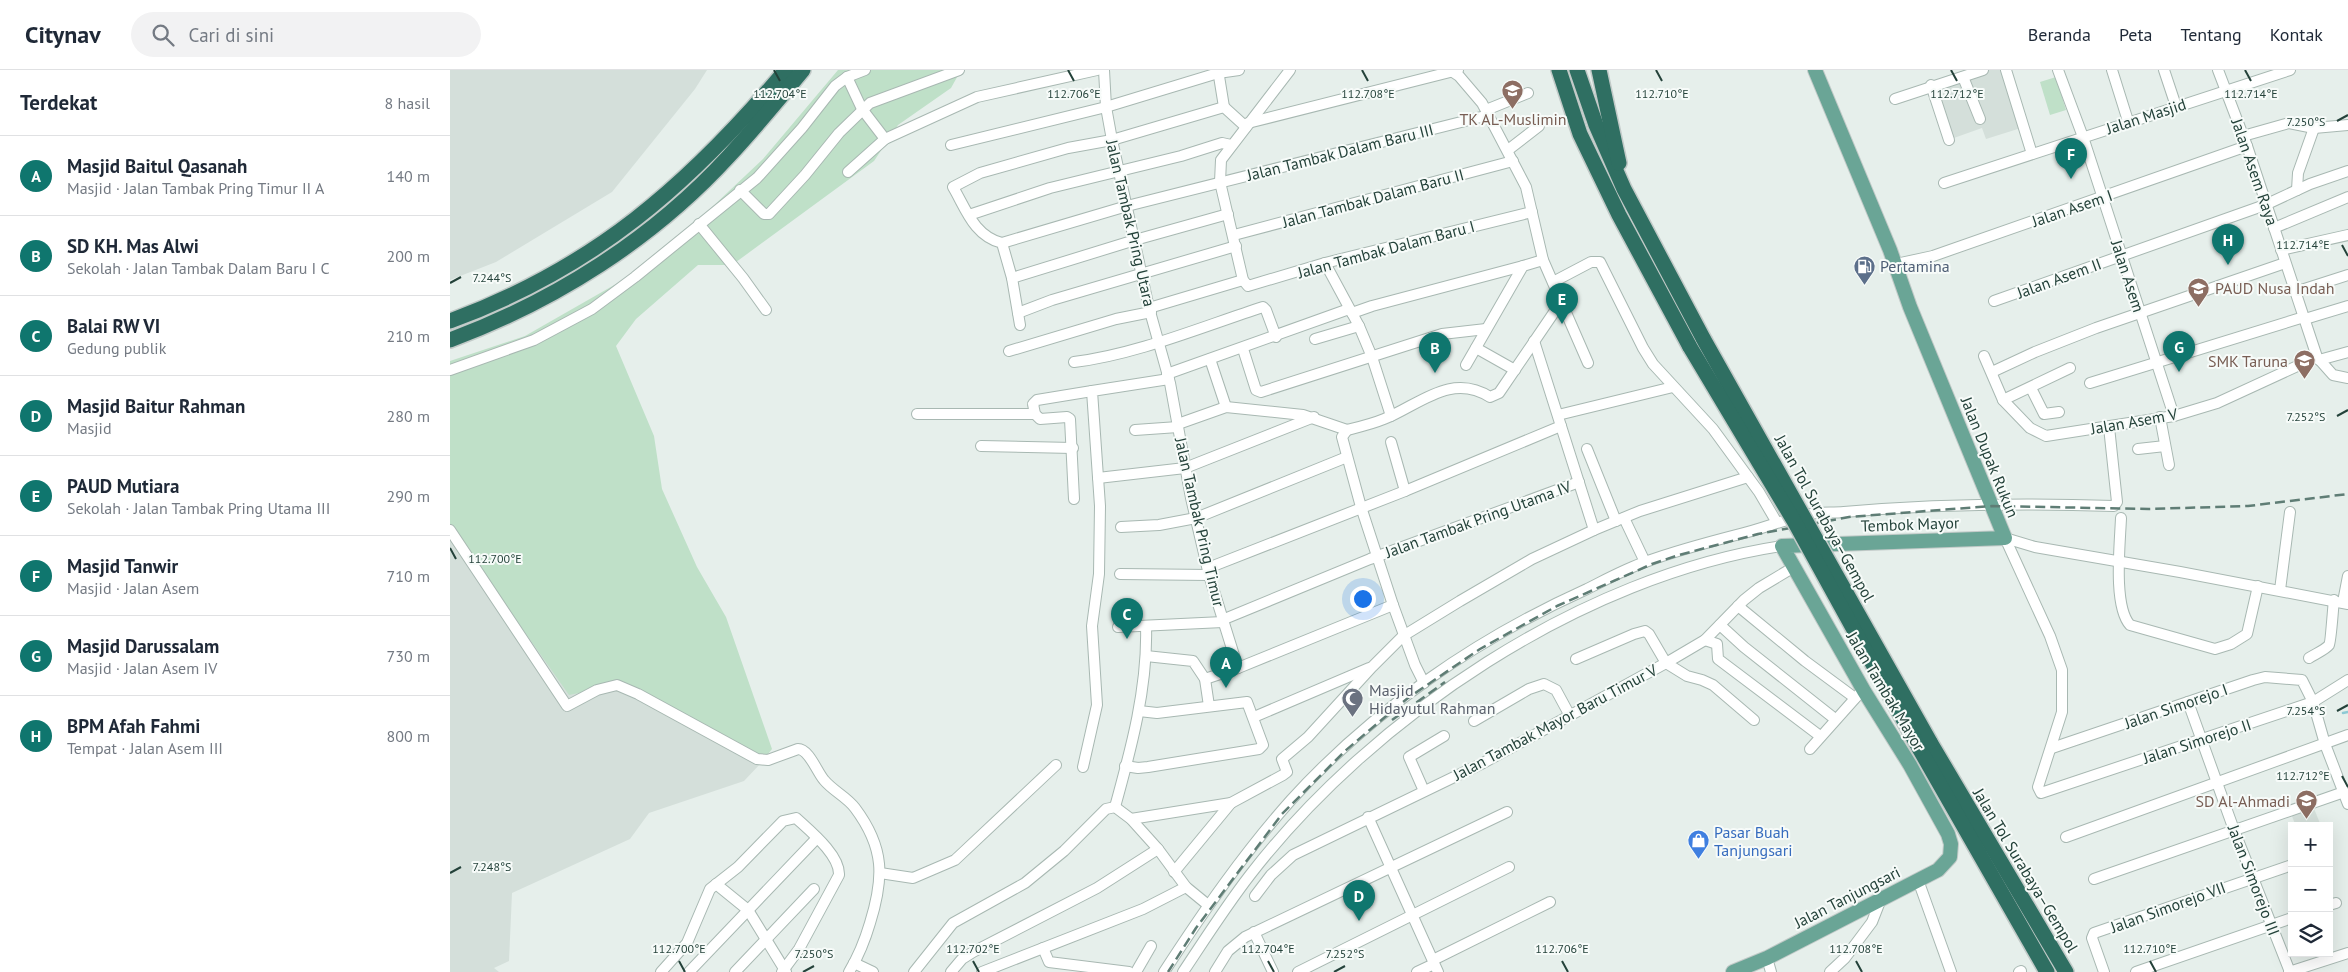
<!DOCTYPE html>
<html lang="id">
<head>
<meta charset="utf-8">
<style>
	body { margin:0; font-family:"PT Sans",sans-serif; background:#f2f2f3; color:#1f2937 }
	.controls { position:absolute; right:15px; bottom:15px; display:grid; overflow:hidden; border-radius:0px; box-shadow:0 5px 20px #0002 }
	.controls button { width:45px; height:45px; display:grid; place-items:center; padding:0; border:0; border-bottom:1px solid #e0e1e3; background:#fff; color:#1f2937; font:25px sans-serif }
	.you { position:absolute; left:912px; top:528px; width:18px; height:18px; margin:-12px; border:4px solid #fff; border-radius:50%; background:#1a73e8; box-shadow:0 0 0 8px #1a73e833 }
	.badge { display:grid; place-items:center; width:32px; height:32px; border-radius:50%; background:#0f766e; color:#fff; font-size:16px; font-weight:700 }
	.pin { position:absolute; translate:-50% -41px; filter:drop-shadow(0 1px 2px #0008) }
	.pin::after { content:''; position:absolute; top:26px; width:18px; height:15px; background:inherit; clip-path:polygon(0 0,100% 0,50% 100%) }
	.list { margin:0; padding:0; list-style:none }
	h2 { display:flex; justify-content:space-between; align-items:center; height:65px; margin:0; padding:0 20px; font-size:21px }
	h2 small { font-size:16px; font-weight:400; color:#747a83 }
	.list li { display:grid; grid-template-columns:32px 1fr auto; gap:15px; align-items:center; box-sizing:border-box; height:80px; padding:0 20px; border-top:1px solid #e0e1e3 }
	.list b { display:block; font-size:19px; white-space:nowrap }
	.list p { margin:0; font-size:16px; white-space:nowrap; color:#747a83 }
	.list em { font-size:16px; font-style:normal; color:#747a83 }
	.icon { flex:none; width:28px; height:28px; fill:none; stroke:currentColor; stroke-width:2; stroke-linecap:round; stroke-linejoin:round }
	.map { position:relative; flex:none; width:1898px; height:902px; overflow:hidden }
	header { display:flex; align-items:center; gap:30px; box-sizing:border-box; height:70px; padding:0 25px; background:#fff; border-bottom:1px solid #e0e1e3 }
	header strong { font-size:24px }
	nav { display:flex; gap:28px; margin-inline-start:auto; font-size:18px }
	.search { width:350px; height:45px; background:#f2f2f3; display:flex; align-items:center; gap:12px; box-sizing:border-box; padding:0 18px; border-radius:28px; color:#747a83; font-size:19px }
	main { display:flex }
	aside { flex:1; background:#fff }
	.map>svg:first-child { display:block }
</style>
</head>
<body>
<header>
<strong>Citynav</strong>
<div class="search"><svg class="icon" aria-label="search" viewBox="0 0 24 24"><circle cx="10" cy="10" r="6"/><path d="M15 15l6 6"/></svg>Cari di sini</div>
<nav><a>Beranda</a><a>Peta</a><a>Tentang</a><a>Kontak</a></nav>
</header>
<main>
<aside>
<h2>Terdekat<small>8 hasil</small></h2>
<ul class="list">
<li><span class="badge">A</span><div><b>Masjid Baitul Qasanah</b><p>Masjid · Jalan Tambak Pring Timur II A</p></div><em>140 m</em></li>
<li><span class="badge">B</span><div><b>SD KH. Mas Alwi</b><p>Sekolah · Jalan Tambak Dalam Baru I C</p></div><em>200 m</em></li>
<li><span class="badge">C</span><div><b>Balai RW VI</b><p>Gedung publik</p></div><em>210 m</em></li>
<li><span class="badge">D</span><div><b>Masjid Baitur Rahman</b><p>Masjid</p></div><em>280 m</em></li>
<li><span class="badge">E</span><div><b>PAUD Mutiara</b><p>Sekolah · Jalan Tambak Pring Utama III</p></div><em>290 m</em></li>
<li><span class="badge">F</span><div><b>Masjid Tanwir</b><p>Masjid · Jalan Asem</p></div><em>710 m</em></li>
<li><span class="badge">G</span><div><b>Masjid Darussalam</b><p>Masjid · Jalan Asem IV</p></div><em>730 m</em></li>
<li><span class="badge">H</span><div><b>BPM Afah Fahmi</b><p>Tempat · Jalan Asem III</p></div><em>800 m</em></li>
</ul>
</aside>
<div class="map">
<svg width="1898" height="902" viewBox="0 0 1898 902">
	<rect width="100%" height="100%" fill="#e6efeb"/>
	<g fill="#d4dfda">
		<path d="M0,0H257L245,19L162,122L46,192L0,210Z"/>
		<path d="M1534,0H1553L1571,58L1536,69L1532,58L1501,69L1483,17Z"/>
		<path d="M0,456L173,614L311,693L294,711L199,743L180,769L62,823L59,891L44,898L49,902H0Z"/>
		<path d="M1863,736L1871,756H1846L1841,744Z"/>
	</g>
	<g fill="#bfe0c8">
		<path d="M388,0H511L501,18L448,55L424,91L282,195H248L186,249L166,276L204,366L212,419L247,497L276,547L322,679L311,693L173,614L119,625L0,456V291L75,266L173,210L242,156L313,89Z"/>
		<path d="M1606,7L1616,40L1600,45L1590,12Z"/>
	</g>
	<g fill="none" stroke-linecap="round" stroke-linejoin="round">
		<path stroke="#8ec9d4" stroke-width="2.5" d="M1893,643L1898,642"/>
		<defs>
			<g id="minor">
				<path d="M654,0L656,37L662,70L699,238L720,313L741,428L759,505L788,598"/>
				<path d="M768,0L774,37"/>
				<path d="M840,0L771,90L770,112L793,210L798,216L875,193L1082,142"/>
				<path d="M1000,0L1009,6L1032,33L1076,117L1093,190L1138,293"/>
				<path d="M1556,0L1582,84"/>
				<path d="M1608,0L1633,67L1724,346"/>
				<path d="M1662,0L1678,51"/>
				<path d="M1714,0L1726,36"/>
				<path d="M1768,0L1797,76L1867,287L1883,305L1898,308"/>
				<path d="M397,7L412,39L435,69"/>
				<path d="M1513,7L1530,49"/>
				<path d="M1481,15L1499,70"/>
				<path d="M1445,29L1533,0"/>
				<path d="M1036,40L1078,23"/>
				<path d="M798,53L1008,0"/>
				<path d="M1793,66L1839,53L1864,58L1898,55"/>
				<path d="M501,75L656,37L768,3L789,0"/>
				<path d="M1058,80L1089,56"/>
				<path d="M398,102L435,69L527,27L647,0"/>
				<path d="M1494,113L1840,0"/>
				<path d="M290,120L314,144H319L355,105L389,63L420,33L509,0"/>
				<path d="M1847,120L1848,103L1864,58"/>
				<path d="M519,145L600,118L731,86L772,73L781,75"/>
				<path d="M249,154L293,208L316,240"/>
				<path d="M1824,158L1898,127"/>
				<path d="M784,165L1063,91"/>
				<path d="M552,173L677,136L1039,45"/>
				<path d="M1831,180L1898,165"/>
				<path d="M875,193L909,256L922,287L941,346"/>
				<path d="M1446,194L1483,186L1797,76"/>
				<path d="M562,208L685,170L778,144"/>
				<path d="M1103,212L1141,192H1150L1193,278L1203,294L1263,359L1309,422L1326,451"/>
				<path d="M1845,222L1898,205"/>
				<path d="M1544,231L1815,135L1860,114L1898,101"/>
				<path d="M699,238L793,210"/>
				<path d="M568,243L602,230L786,176"/>
				<path d="M902,243L922,236L1073,196"/>
				<path d="M1855,249L1898,236"/>
				<path d="M570,255L562,208L552,173C524,166 516,139 503,117L530,103L618,78L662,70L774,37L796,57"/>
				<path d="M865,269L909,256"/>
				<path d="M1084,271L1144,460"/>
				<path d="M1026,278L1065,300"/>
				<path d="M793,279L806,320L811,322L992,264L1036,259"/>
				<path d="M559,281L666,249L701,242"/>
				<path d="M1534,286L1553,330L1580,358L1596,366L1724,346L1767,333L1867,287"/>
				<path d="M760,289L776,337"/>
				<path d="M1869,290L1898,282"/>
				<path d="M624,292C685,285 754,256 813,237L816,240L826,267"/>
				<path d="M1016,295L1073,196L1093,190"/>
				<path d="M0,300L84,270L142,239L185,207L307,108L352,58L385,16L397,7L415,0"/>
				<path d="M1542,302L1585,282L1646,258L1835,193"/>
				<path d="M717,304L899,239"/>
				<path d="M1640,313L1854,247"/>
				<path d="M1581,318L1594,344L1609,342"/>
				<path d="M1553,330L1620,298"/>
				<path d="M467,344H585"/>
				<path d="M1108,345L1223,317"/>
				<path d="M1710,347L1719,395"/>
				<path d="M728,354L776,337L853,345L897,360"/>
				<path d="M685,360L728,357"/>
				<path d="M897,360C909,357 922,354 934,349C969,335 1001,302 1040,327L1049,323L1111,232"/>
				<path d="M897,360L892,367L911,437L943,535L965,595L974,613"/>
				<path d="M941,372L955,421"/>
				<path d="M531,376L623,378"/>
				<path d="M1137,379L1166,451"/>
				<path d="M1688,379L1715,376"/>
				<path d="M648,408L735,398L864,347"/>
				<path d="M624,429L620,349L617,347L590,349L585,344L583,334L587,330L642,321"/>
				<path d="M1174,448L1195,492"/>
				<path d="M1671,448C1670,474 1663,536 1680,555L1765,579L1781,574L1797,564L1808,516"/>
				<path d="M671,457L709,455L746,448L897,387"/>
				<path d="M0,460L117,636L147,620L167,615L188,624L307,689L318,690L348,679C359,679 367,702 374,710C383,721 397,727 405,738C435,778 434,808 420,853C415,870 408,887 399,902"/>
				<path d="M1555,468L1600,566L1612,600V642L1588,717L1591,723L1863,632L1898,610"/>
				<path d="M1555,468L1585,477L1730,502L1898,534"/>
				<path d="M758,498L955,421L1111,356"/>
				<path d="M670,504L759,505"/>
				<path d="M1830,520L1840,442"/>
				<path d="M1893,532L1898,506"/>
				<path d="M1288,536L1355,591L1405,628"/>
				<path d="M772,550L920,489L1129,412"/>
				<path d="M1270,555L1294,577L1385,649"/>
				<path d="M668,557L773,552"/>
				<path d="M1255,570L1267,574L1268,589L1370,666"/>
				<path d="M696,586L743,591L755,609L759,636"/>
				<path d="M1859,588C1865,584 1875,580 1879,575C1881,572 1883,537 1884,530"/>
				<path d="M755,609L788,598L943,535"/>
				<path d="M1738,632L1784,760L1840,902"/>
				<path d="M804,647L919,598"/>
				<path d="M1304,650L1263,615L1252,610L1237,606L1216,593L1255,570L1294,530L1309,518L1344,497"/>
				<path d="M1024,651L1079,619L1094,614L1106,620L1119,644"/>
				<path d="M1602,678L1803,610L1815,607L1852,610L1863,632L1875,674L1898,734"/>
				<path d="M1360,679L1409,624"/>
				<path d="M675,696L688,698L698,697L809,679L813,675L797,632L707,643L689,641"/>
				<path d="M633,697L647,635L642,556L649,504L650,436L642,321L719,309"/>
				<path d="M974,721L959,687L994,666"/>
				<path d="M665,737C681,679 698,617 696,556"/>
				<path d="M665,737L681,749L708,779L736,817L758,835"/>
				<path d="M918,747L988,902"/>
				<path d="M681,749L781,733L833,705L837,702L832,689L858,667L922,597L953,566L1010,531L1082,489L1144,460L1190,441L1298,407"/>
				<path d="M1616,767L1898,665"/>
				<path d="M724,802L781,733"/>
				<path d="M430,803L463,808L505,790L606,695"/>
				<path d="M1644,809L1894,722"/>
				<path d="M1468,810L1501,902"/>
				<path d="M266,814L298,840L336,902"/>
				<path d="M805,826L821,805L843,785L1033,693L1216,593L1199,564L1195,561L1184,564L1126,589"/>
				<path d="M1879,835L1886,833"/>
				<path d="M804,862L823,902"/>
				<path d="M593,878L599,892L679,902"/>
				<path d="M1317,888L1321,902"/>
				<path d="M983,890L1100,832"/>
				<path d="M404,893L423,902"/>
				<path d="M211,902L237,873L260,819L288,797L333,751L346,748C360,761 390,785 389,805L349,879L332,902"/>
				<path d="M239,902L367,768"/>
				<path d="M285,902L364,819"/>
				<path d="M464,902L503,853L575,813L614,781L656,739L665,737"/>
				<path d="M501,902L512,889L523,882L647,818L708,779"/>
				<path d="M532,902L693,839L736,817"/>
				<path d="M686,902L701,876"/>
				<path d="M714,902C753,842 793,784 841,730C923,640 1026,569 1137,519C1157,509 1177,498 1198,491C1228,480 1259,472 1290,464C1316,458 1339,447 1366,443C1375,442 1384,443 1394,442C1486,434 1571,433 1664,436L1667,432L1659,357"/>
				<path d="M733,902C755,869 776,836 800,805C923,646 1132,506 1332,476"/>
				<path d="M765,902L778,881L795,867L1057,742"/>
				<path d="M848,902L1059,797"/>
				<path d="M967,902L984,894"/>
				<path d="M1380,902L1395,888L1422,852L1431,829"/>
				<path d="M1569,902L1571,901"/>
				<path d="M1654,902L1642,868L1644,863L1842,795"/>
				<path d="M1686,902L1842,848"/>
				<path d="M1839,902L1898,883"/>
			</g>
			<path id="major" d="M1283,902L1317,888L1488,800L1500,787L1501,774L1498,764L1460,695L1414,621L1332,476L1555,468L1460,237L1440,180L1365,0"/>
			<g id="highway">
				<path d="M1109,0L1130,64L1169,145L1240,277"/>
				<path d="M1127,0L1146,55L1174,119L1254,270"/>
				<path d="M1149,0L1169,93"/>
				<path d="M0,251C144,198 238,116 336,0"/>
				<path d="M0,270C105,231 203,169 279,86C305,58 329,29 353,0"/>
				<path d="M1480,672L1616,902"/>
				<path d="M1469,678L1597,902"/>
			</g>
		</defs>
		<use href="#minor" stroke="#a8b8b2" stroke-width="12"/>
		<use href="#major" stroke="#c2cac8" stroke-width="16"/>
		<use href="#highway" stroke="#c2cac8" stroke-width="18"/>
		<use href="#minor" stroke="#fff" stroke-width="10"/>
		<use href="#major" stroke="#6aa596" stroke-width="14"/>
		<use href="#highway" stroke="#2f6f62" stroke-width="15"/>
		<g stroke="#5f7d75" stroke-width="2.5" stroke-dasharray="10 5" stroke-linecap="butt">
			<path d="M942,650L995,612"/>
			<path d="M718,902L746,858L832,744L895,681L929,652L958,628L1030,579L1107,536L1202,494L1229,485L1308,464L1399,447L1542,436L1699,439L1798,436L1898,424"/>
		</g>
		<defs>
			<g id="highway-bridge">
				<path d="M1254,270L1480,672"/>
				<path d="M1240,277L1344,451L1469,678"/>
			</g>
		</defs>
		<use href="#highway-bridge" stroke="#c2cac8" stroke-width="18" stroke-linecap="butt"/>
		<use href="#highway-bridge" stroke="#2f6f62" stroke-width="15"/>
	</g>
	<path fill="none" stroke="#24423a" stroke-width="2" d="M324,0L330,11M618,0L624,11M912,0L918,11M1206,0L1212,11M1501,0L1507,11M1795,0L1801,11M1887,51L1898,45M1892,175L1898,186M0,213L11,207M1887,346L1898,340M0,478L6,489M1887,641L1898,635M1892,706L1898,717M0,803L11,797M229,891L235,902M523,891L529,902M818,891L824,902M1112,891L1118,902M1406,891L1412,902M1700,891L1706,902M353,902L364,896M884,902L895,896"/>
	<defs>
		<symbol id="school-pin" viewBox="-11 -11 22 30"><path d="M0 17L-7.5 6A9.5 9.5 0 1 1 7.5 6Z" fill="#8d6e63" stroke="#f7fbf9"/><path d="M0-5L7-2L0 1L-7-2ZM-4 1L0 2.5L4 1V4Q0 6-4 4Z" fill="#fff"/></symbol>
		<symbol id="fuel-pin" viewBox="-11 -11 22 30"><path d="M0 17L-7.5 6A9.5 9.5 0 1 1 7.5 6Z" fill="#5c6f8a" stroke="#f7fbf9"/><path d="M-5.5-6h7V0h2V4h1.3V-2.5L3-4.5l.8-.8L6-3V5H2.5V1h-1V6h-7ZM-4.2-4.7v3.2H.2V-4.7Z" fill="#fff"/></symbol>
		<symbol id="mosque-pin" viewBox="-11 -11 22 30"><path d="M0 17L-7.5 6A9.5 9.5 0 1 1 7.5 6Z" fill="#6b7280" stroke="#f7fbf9"/><path d="M3.5-4.9A6 6 0 1 0 3.5 4.9A5 5 0 1 1 3.5-4.9Z" fill="#fff"/></symbol>
		<symbol id="shop-pin" viewBox="-11 -11 22 30"><path d="M0 17L-7.5 6A9.5 9.5 0 1 1 7.5 6Z" fill="#3f7fe0" stroke="#f7fbf9"/><path d="M-5-2.5h2.3a2.7 3.5 0 0 1 5.4 0H5L5.5 6h-11ZM-1.5-2.5h3a1.5 2.3 0 0 0-3 0Z" fill="#fff"/></symbol>
	</defs>
	<g fill-rule="evenodd">
		<use href="#school-pin" x="1050" y="8" width="25" height="34"/>
		<use href="#fuel-pin" x="1402" y="184" width="25" height="34"/>
		<use href="#school-pin" x="1736" y="206" width="25" height="34"/>
		<use href="#school-pin" x="1842" y="278" width="25" height="34"/>
		<use href="#mosque-pin" x="890" y="616" width="25" height="34"/>
		<use href="#school-pin" x="1844" y="718" width="25" height="34"/>
		<use href="#shop-pin" x="1236" y="758" width="25" height="34"/>
	</g>
	<g text-anchor="middle" stroke-width="4" stroke-linejoin="round" paint-order="stroke">
		<g font-size="16" fill="#24423a" stroke="#f7fbf9">
			<text transform="translate(1696 46) rotate(-18)" y="6">Jalan Masjid</text>
			<text transform="translate(890 82) rotate(-14)" y="6">Jalan Tambak Dalam Baru III</text>
			<text transform="translate(1805 102) rotate(71)" y="6">Jalan Asem Raya</text>
			<text transform="translate(923 128) rotate(-15)" y="6">Jalan Tambak Dalam Baru II</text>
			<text transform="translate(1622 138) rotate(-19)" y="6">Jalan Asem I</text>
			<text transform="translate(681 153) rotate(77)" y="6">Jalan Tambak Pring Utara</text>
			<text transform="translate(936 179) rotate(-15)" y="6">Jalan Tambak Dalam Baru I</text>
			<text transform="translate(1678 206) rotate(72)" y="6">Jalan Asem</text>
			<text transform="translate(1609 208) rotate(-20)" y="6">Jalan Asem II</text>
			<text transform="translate(1684 351) rotate(-10)" y="6">Jalan Asem V</text>
			<text transform="translate(1540 387) rotate(68)" y="6">Jalan Dupak Rukun</text>
			<text transform="translate(1375 448) rotate(61)" y="6">Jalan Tol Surabaya–Gempol</text>
			<text transform="translate(1028 449) rotate(-20)" y="6">Jalan Tambak Pring Utama IV</text>
			<text transform="translate(750 452) rotate(77)" y="6">Jalan Tambak Pring Timur</text>
			<text transform="translate(1460 454) rotate(-2)" y="6">Tembok Mayor</text>
			<text transform="translate(1436 621) rotate(59)" y="6">Jalan Tambak Mayor</text>
			<text transform="translate(1726 636) rotate(-19)" y="6">Jalan Simorejo I</text>
			<text transform="translate(1105 652) rotate(-28)" y="6">Jalan Tambak Mayor Baru Timur V</text>
			<text transform="translate(1747 671) rotate(-18)" y="6">Jalan Simorejo II</text>
			<text transform="translate(1576 800) rotate(59)" y="6">Jalan Tol Surabaya–Gempol</text>
			<text transform="translate(1804 810) rotate(69)" y="6">Jalan Simorejo III</text>
			<text transform="translate(1397 827) rotate(-27)" y="6">Jalan Tanjungsari</text>
			<text transform="translate(1718 837) rotate(-20)" y="6">Jalan Simorejo VII</text>
		</g>
		<g font-size="16" fill="#785e54" stroke="#f7fbf9" text-anchor="end">
			<text x="1063" y="55" text-anchor="middle">TK AL-Muslimin</text>
			<text x="1765" y="224" text-anchor="start">PAUD Nusa Indah</text>
			<text x="1838" y="297">SMK Taruna</text>
			<text x="1840" y="737">SD Al-Ahmadi</text>
		</g>
		<g font-size="16" fill="#4e5e75" stroke="#f7fbf9" text-anchor="start">
			<text x="1430" y="202">Pertamina</text>
		</g>
		<g font-size="16" fill="#5b616d" stroke="#f7fbf9" text-anchor="start">
			<text x="919" y="626">Masjid<tspan x="919" dy="18">Hidayutul Rahman</tspan></text>
		</g>
		<g font-size="16" fill="#366cbe" stroke="#f7fbf9" text-anchor="start">
			<text x="1264" y="768">Pasar Buah<tspan x="1264" dy="18">Tanjungsari</tspan></text>
		</g>
	</g>
	<g font-size="12" text-anchor="middle" fill="#24423a" stroke="#f7fbf9" stroke-width="4" stroke-linejoin="round" paint-order="stroke">
		<text x="330" y="28">112.704°E</text>
		<text x="624" y="28">112.706°E</text>
		<text x="918" y="28">112.708°E</text>
		<text x="1212" y="28">112.710°E</text>
		<text x="1507" y="28">112.712°E</text>
		<text x="1801" y="28">112.714°E</text>
		<text x="1856" y="56">7.250°S</text>
		<text x="1853" y="179">112.714°E</text>
		<text x="42" y="212">7.244°S</text>
		<text x="1856" y="351">7.252°S</text>
		<text x="45" y="493">112.700°E</text>
		<text x="1856" y="645">7.254°S</text>
		<text x="1853" y="710">112.712°E</text>
		<text x="42" y="801">7.248°S</text>
		<text x="229" y="883">112.700°E</text>
		<text x="523" y="883">112.702°E</text>
		<text x="818" y="883">112.704°E</text>
		<text x="1112" y="883">112.706°E</text>
		<text x="1406" y="883">112.708°E</text>
		<text x="1700" y="883">112.710°E</text>
		<text x="364" y="888">7.250°S</text>
		<text x="895" y="888">7.252°S</text>
	</g>
</svg>
<div class="controls">
<button>+</button>
<button>−</button>
<button><svg class="icon" aria-label="layers" viewBox="0 0 24 24"><path d="M12 4l9 5-9 5-9-5zM3 14l9 5 9-5"/></svg></button>
</div>
<div class="you"></div>
<div class="pin badge" style="left:776px;top:618px">A</div>
<div class="pin badge" style="left:985px;top:303px">B</div>
<div class="pin badge" style="left:677px;top:569px">C</div>
<div class="pin badge" style="left:909px;top:851px">D</div>
<div class="pin badge" style="left:1112px;top:254px">E</div>
<div class="pin badge" style="left:1621px;top:109px">F</div>
<div class="pin badge" style="left:1729px;top:302px">G</div>
<div class="pin badge" style="left:1778px;top:195px">H</div>
</div>
</main>
</body>
</html>
